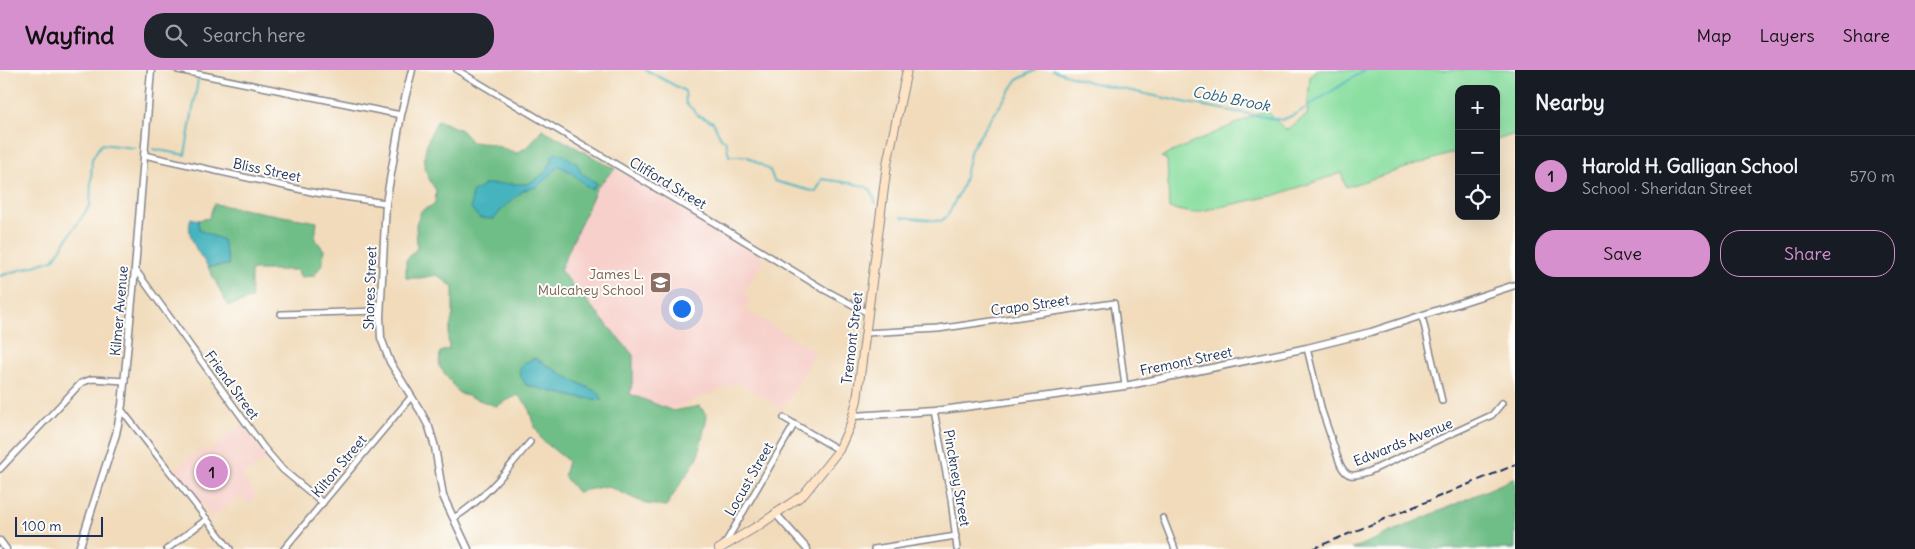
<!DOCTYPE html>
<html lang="en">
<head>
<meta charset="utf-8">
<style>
	body { margin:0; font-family:Delius,sans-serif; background:#20242c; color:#f1f3f6 }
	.controls { position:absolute; right:15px; top:15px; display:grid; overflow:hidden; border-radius:10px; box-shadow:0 5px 20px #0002 }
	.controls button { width:45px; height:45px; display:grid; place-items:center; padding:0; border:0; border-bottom:1px solid #363941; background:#171b24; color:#f1f3f6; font:25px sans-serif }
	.scale { position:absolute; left:15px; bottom:12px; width:88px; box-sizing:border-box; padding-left:5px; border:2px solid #1b2f5e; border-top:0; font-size:14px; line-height:18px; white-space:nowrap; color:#1b2f5e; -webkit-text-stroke:4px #fdfcf7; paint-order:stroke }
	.you { position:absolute; left:681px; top:238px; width:18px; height:18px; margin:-12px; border:4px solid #fff; border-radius:50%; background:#1a73e8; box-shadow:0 0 0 8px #1a73e833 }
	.badge { display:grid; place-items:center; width:32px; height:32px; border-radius:50%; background:#d690ce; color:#111; font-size:16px; font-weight:700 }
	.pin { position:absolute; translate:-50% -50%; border:2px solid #fff; box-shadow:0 1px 5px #0006 }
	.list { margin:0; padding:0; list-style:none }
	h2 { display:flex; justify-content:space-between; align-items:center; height:65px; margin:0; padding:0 20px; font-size:21px }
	h2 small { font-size:16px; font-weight:400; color:#9ea1a6 }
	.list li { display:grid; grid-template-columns:32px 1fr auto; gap:15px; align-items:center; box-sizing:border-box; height:80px; padding:0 20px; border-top:1px solid #363941 }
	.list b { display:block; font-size:19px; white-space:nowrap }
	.list p { margin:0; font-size:16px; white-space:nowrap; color:#9ea1a6 }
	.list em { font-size:16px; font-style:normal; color:#9ea1a6 }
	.actions { display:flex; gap:10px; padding:15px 20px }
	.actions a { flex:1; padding:11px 0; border:1px solid #d690ce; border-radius:20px; text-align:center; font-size:18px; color:#d690ce }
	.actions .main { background:#d690ce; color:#111 }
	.icon { flex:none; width:28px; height:28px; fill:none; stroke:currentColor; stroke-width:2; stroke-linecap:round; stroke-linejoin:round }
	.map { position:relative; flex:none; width:1515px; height:479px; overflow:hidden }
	header { display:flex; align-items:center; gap:30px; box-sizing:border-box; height:70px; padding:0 25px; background:#d690ce; color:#111 }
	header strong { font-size:24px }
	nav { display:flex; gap:28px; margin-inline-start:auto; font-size:18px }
	.search { width:350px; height:45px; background:#20242c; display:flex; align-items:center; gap:12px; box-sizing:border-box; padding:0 18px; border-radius:20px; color:#9ea1a6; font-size:19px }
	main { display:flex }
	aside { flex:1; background:#171b24 }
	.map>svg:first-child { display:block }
</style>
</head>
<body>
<header>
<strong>Wayfind</strong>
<div class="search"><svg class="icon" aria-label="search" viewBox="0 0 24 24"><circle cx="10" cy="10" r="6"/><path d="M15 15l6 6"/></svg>Search here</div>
<nav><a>Map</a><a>Layers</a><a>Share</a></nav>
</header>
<main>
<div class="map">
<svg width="1515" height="479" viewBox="0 0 1515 479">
	<rect width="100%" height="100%" fill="#fdfcf7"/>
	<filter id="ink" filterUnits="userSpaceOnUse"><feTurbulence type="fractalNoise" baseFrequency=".02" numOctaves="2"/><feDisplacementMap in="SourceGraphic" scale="10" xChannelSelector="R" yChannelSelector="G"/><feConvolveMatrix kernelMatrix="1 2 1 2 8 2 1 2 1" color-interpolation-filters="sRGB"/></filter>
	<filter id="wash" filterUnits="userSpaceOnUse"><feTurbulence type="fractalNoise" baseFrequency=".0096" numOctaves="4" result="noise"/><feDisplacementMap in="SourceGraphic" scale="20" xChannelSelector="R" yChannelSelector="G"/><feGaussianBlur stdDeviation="1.12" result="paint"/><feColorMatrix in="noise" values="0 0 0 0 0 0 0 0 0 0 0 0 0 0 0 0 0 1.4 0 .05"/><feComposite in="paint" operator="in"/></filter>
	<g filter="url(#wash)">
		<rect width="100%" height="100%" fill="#f1dbbb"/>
		<g fill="#f7d0cb">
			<path d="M615,99L764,189L744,224L751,228L744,239L816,282L782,339L738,312L675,338L652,335L630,324L633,308L560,200L586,127Z"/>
			<path d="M242,355L266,389L242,406L256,426L249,434L242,426L212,447L175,399L203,378L206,382Z"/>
		</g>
		<path fill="#8bdfa1" stroke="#538780" d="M1316,0H1515V64L1496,70V19H1459V81L1346,117L1341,103L1276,125L1192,143L1169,138L1167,90L1161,87L1266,40L1286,60L1307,45L1310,6Z"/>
		<g fill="#70be87" stroke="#467672">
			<path d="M438,50L461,60L472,72L491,74L517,83L530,75L542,59L615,99L597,117L560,200L633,285V308L630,324L673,341L700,336L707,346L698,387L666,436L646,434L607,416L577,422L564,406L568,391L542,370L533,353L528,336L518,325L496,336L459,323L439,296L440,282L449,279L448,267L453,244V217L437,205L420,208H406V190L417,178L416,154L421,141L435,134L436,120C418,96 423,75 438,50Z"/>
			<path d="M214,134L317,152L315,169L324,180L323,193L314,206L300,207L298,200H251V229L228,236L208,197L229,195L199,160L198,150L209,148Z"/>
			<path d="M1515,408V479H1352Z"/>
		</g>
		<g fill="#45b4be" stroke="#30728e">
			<path d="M555,83C565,83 569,90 577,93L581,103L597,113L591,120C580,111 572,101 559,96L537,117L524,120L504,137L494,149L479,148L471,138L472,123L486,114H527L540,107L547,101L552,91V86Z"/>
			<path d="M191,148L198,150L199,160L223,170L229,195L208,197C198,182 185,166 191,148Z"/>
			<path d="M535,288L567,307L599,323L602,330L574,327L526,315L519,303L522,294Z"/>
		</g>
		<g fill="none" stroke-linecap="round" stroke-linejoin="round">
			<g stroke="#45b4be" stroke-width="2">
				<path d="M646,0L685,21L686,34L694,40L697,45L713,52L721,68L726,71L729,86H746L770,100L774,111L816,122L822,109C831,111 864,113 869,119C873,122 874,129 876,134"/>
				<path d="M1053,0L1089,12L1193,34L1282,50L1296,44L1365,0"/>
				<path d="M153,79L185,85L198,10"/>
				<path d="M902,147L941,151L948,145L963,115L971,79L1017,10L1036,0"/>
				<path d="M0,206L53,190L90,135L92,89L101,74L134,78"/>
			</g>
		</g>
	</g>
	<g filter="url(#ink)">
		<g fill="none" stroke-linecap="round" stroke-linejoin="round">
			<defs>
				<g id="minor">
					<path d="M178,0L401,45"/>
					<path d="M457,0L723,158L823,219L868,243"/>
					<path d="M144,85L316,123L386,133"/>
					<path d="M135,199L264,378L283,400L323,433"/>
					<path d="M281,244L380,241"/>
					<path d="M1422,246L1442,331"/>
					<path d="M865,263L938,259L1114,233L1125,316"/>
					<path d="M1307,278L1322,341L1340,394C1347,409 1354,406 1368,402L1492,345L1502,333"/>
					<path d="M121,339L230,479"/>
					<path d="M934,341L951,429L957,479"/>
					<path d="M784,348L839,380"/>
					<path d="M0,399L81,313L92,309L125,311"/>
					<path d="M454,448C485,429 507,400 530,372"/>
					<path d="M1163,448L1175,479"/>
					<path d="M724,475L794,355"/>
					<path d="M167,479L207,449"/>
					<path d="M284,479L411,327"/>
					<path d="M874,479L956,466"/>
				</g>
				<g id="tertiary">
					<path d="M412,0L401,45L386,133L380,247L381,268L390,292L421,342L429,357L435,377L443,426L468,479"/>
					<path d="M853,346L934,341L1125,316L1307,278L1371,262L1515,215"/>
					<path d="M775,443L807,479"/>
					<path d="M0,471L6,479"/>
					<path d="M79,479L116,364L122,335L135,199L151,0"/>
				</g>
				<path id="secondary" d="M719,479L761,454L804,424L839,380L851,353L857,330L887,94L907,0"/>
			</defs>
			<use href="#minor" stroke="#86858c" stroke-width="8"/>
			<use href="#tertiary" stroke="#86858c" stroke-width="9"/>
			<use href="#secondary" stroke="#86858c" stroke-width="10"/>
			<use href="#minor" stroke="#fff" stroke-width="5"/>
			<use href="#tertiary" stroke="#fff" stroke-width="6"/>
			<use href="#secondary" stroke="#fee4c5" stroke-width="8"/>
			<path stroke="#1b2f5e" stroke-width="2" stroke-dasharray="8 4" stroke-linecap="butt" d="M1312,479L1515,395"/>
		</g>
	</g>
	<defs>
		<symbol id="school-square" viewBox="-11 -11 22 22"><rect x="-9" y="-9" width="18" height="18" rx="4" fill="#8d6e63" stroke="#fdfcf7"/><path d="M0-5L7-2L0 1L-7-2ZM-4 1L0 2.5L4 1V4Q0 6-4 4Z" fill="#fff"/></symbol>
	</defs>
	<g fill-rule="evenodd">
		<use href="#school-square" x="648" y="200" width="25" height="25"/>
	</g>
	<g text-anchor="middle" stroke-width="4" stroke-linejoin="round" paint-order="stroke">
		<g font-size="14" fill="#1b2f5e" stroke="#fdfcf7">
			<text transform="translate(267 100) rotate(12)" y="5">Bliss Street</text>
			<text transform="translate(668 113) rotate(31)" y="5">Clifford Street</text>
			<text transform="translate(370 218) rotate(-88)" y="5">Shores Street</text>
			<text transform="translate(1030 235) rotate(-8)" y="5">Crapo Street</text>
			<text transform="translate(119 241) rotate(-85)" y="5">Kilmer Avenue</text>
			<text transform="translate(852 268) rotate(-83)" y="5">Tremont Street</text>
			<text transform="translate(1186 291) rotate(-12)" y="5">Fremont Street</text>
			<text transform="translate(232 315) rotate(54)" y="5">Friend Street</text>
			<text transform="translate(1403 372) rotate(-22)" y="5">Edwards Avenue</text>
			<text transform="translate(339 396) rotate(-50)" y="5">Kilton Street</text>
			<text transform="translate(957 408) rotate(80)" y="5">Pinckney Street</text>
			<text transform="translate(749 409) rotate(-60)" y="5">Locust Street</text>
		</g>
		<g font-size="14" fill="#785e54" stroke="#fdfcf7" text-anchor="end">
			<text x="644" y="209">James L.<tspan x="644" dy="16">Mulcahey School</tspan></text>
		</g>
		<g font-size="15" font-style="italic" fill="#2a5e80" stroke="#fdfcf7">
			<text transform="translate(1231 29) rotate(11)" y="5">Cobb Brook</text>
		</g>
	</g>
</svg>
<div class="controls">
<button>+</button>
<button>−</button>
<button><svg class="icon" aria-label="locate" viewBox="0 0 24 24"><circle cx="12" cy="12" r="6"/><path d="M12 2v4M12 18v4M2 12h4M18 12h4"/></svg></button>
</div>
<div class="scale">100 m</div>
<div class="you"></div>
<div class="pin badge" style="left:212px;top:402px">1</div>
</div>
<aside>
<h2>Nearby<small></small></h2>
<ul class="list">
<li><span class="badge">1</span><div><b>Harold H. Galligan School</b><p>School · Sheridan Street</p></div><em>570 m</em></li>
</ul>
<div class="actions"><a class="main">Save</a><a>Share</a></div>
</aside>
</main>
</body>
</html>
